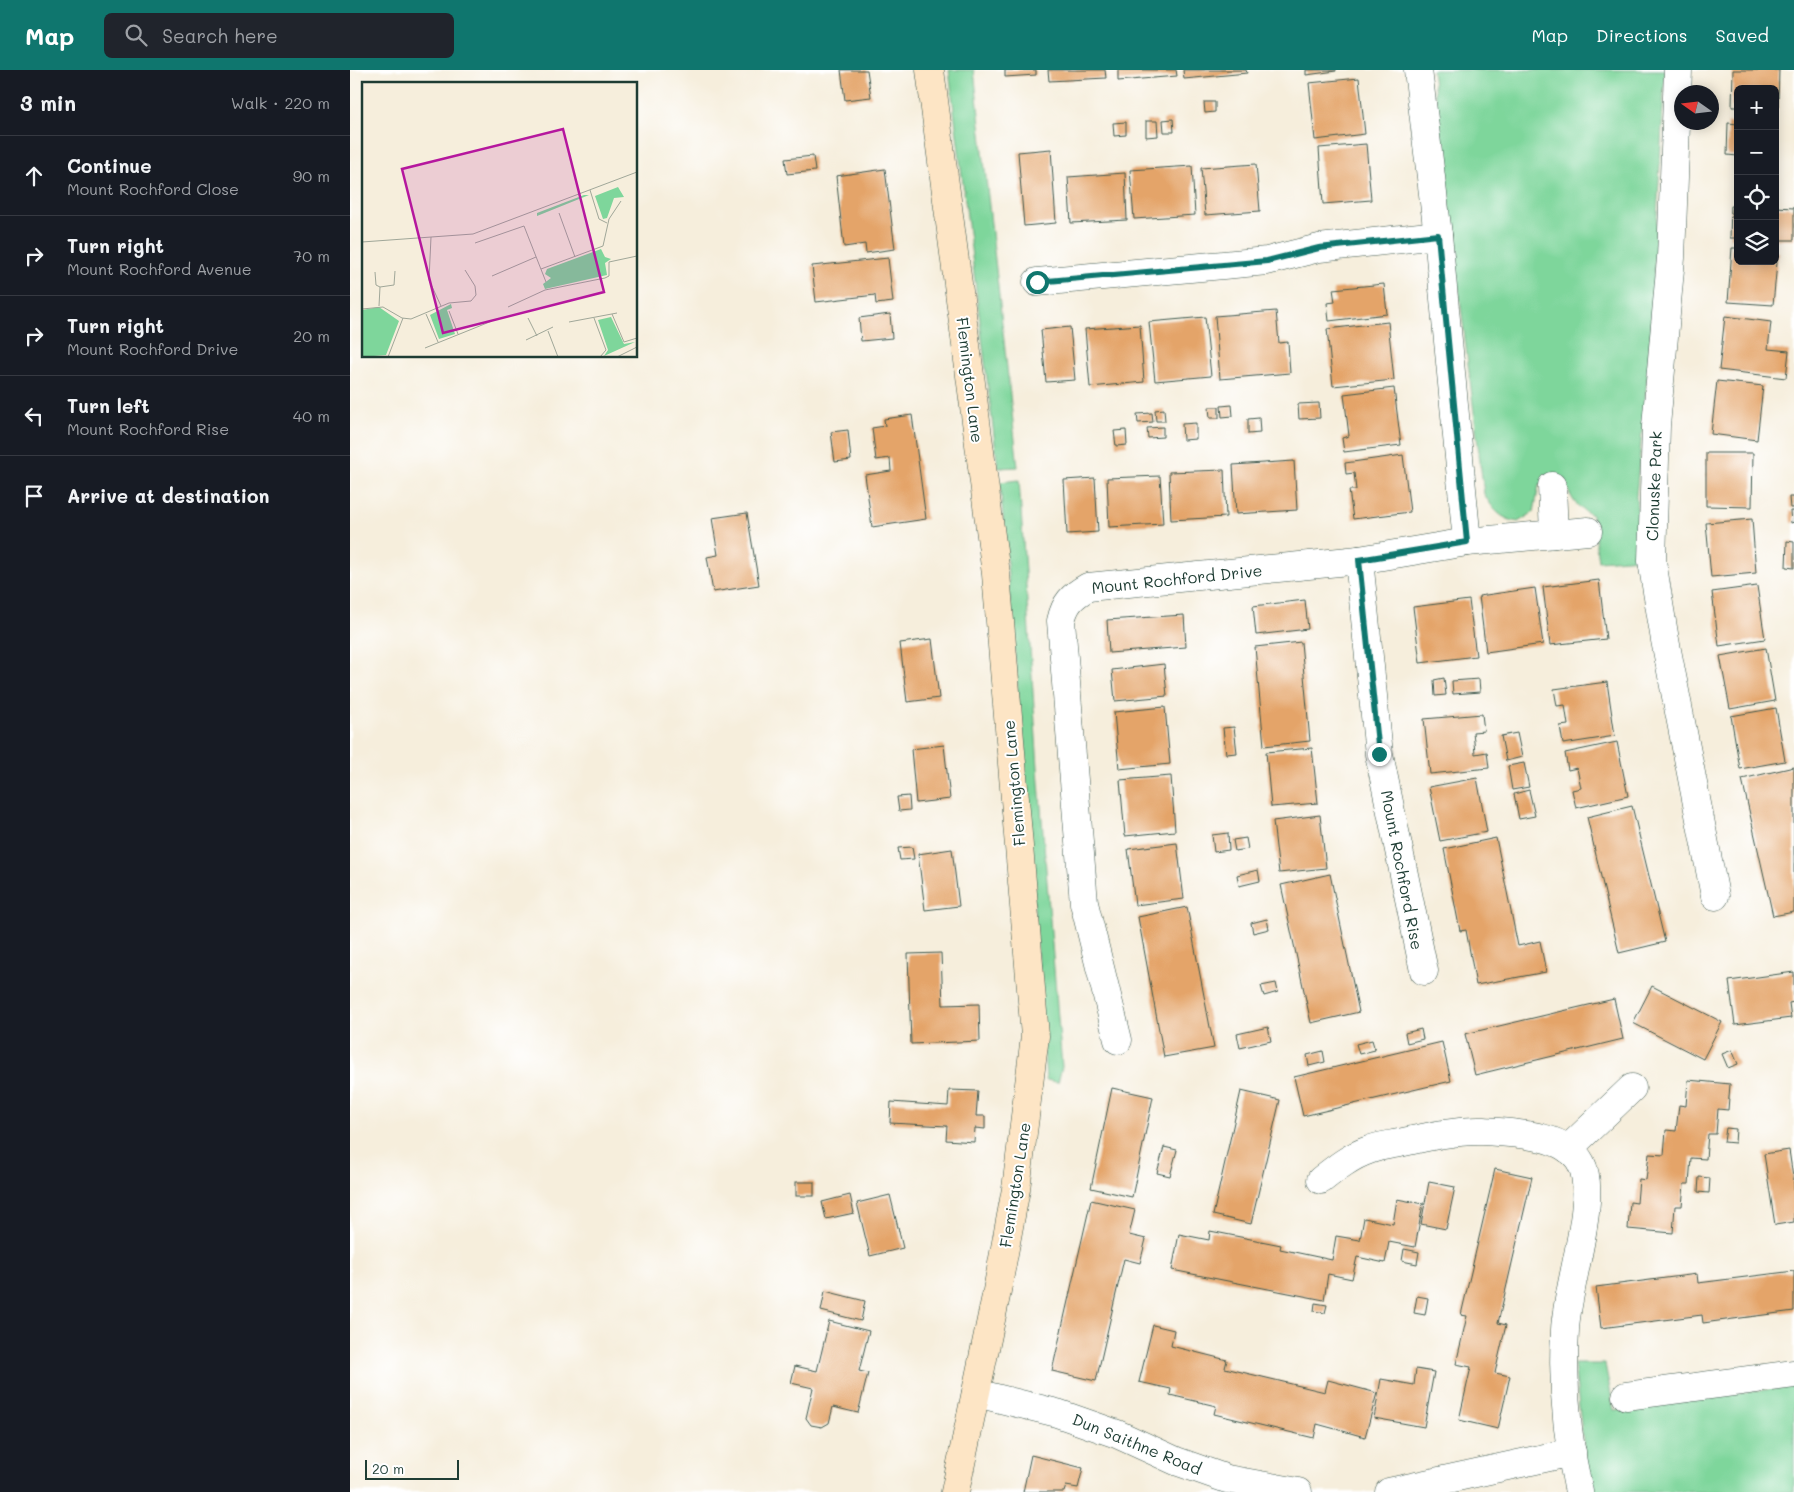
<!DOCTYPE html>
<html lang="en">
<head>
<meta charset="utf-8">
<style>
	body { margin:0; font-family:Mali,sans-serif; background:#20242c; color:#f1f3f6 }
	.controls { position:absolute; right:15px; top:15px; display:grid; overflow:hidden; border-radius:8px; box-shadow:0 2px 12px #0003 }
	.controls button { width:45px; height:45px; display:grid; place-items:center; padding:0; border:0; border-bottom:1px solid #363941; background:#171b24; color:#f1f3f6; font:25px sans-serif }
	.compass { position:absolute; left:1324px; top:15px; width:45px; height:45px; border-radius:50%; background:#171b24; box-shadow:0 2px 12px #0003; rotate:284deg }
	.scale { position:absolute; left:15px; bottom:12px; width:94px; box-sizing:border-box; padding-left:5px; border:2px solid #1f3d34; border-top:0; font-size:14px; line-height:18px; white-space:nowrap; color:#1f3d34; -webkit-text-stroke:4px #fff; paint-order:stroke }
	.stop { position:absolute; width:15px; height:15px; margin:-11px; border:4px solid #0f766e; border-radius:50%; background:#fff }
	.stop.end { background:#0f766e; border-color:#fff; box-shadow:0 1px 5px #0008 }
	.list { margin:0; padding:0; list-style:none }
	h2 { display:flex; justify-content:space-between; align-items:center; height:65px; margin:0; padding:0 20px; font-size:21px }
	h2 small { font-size:16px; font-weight:400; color:#9ea1a6 }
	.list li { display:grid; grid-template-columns:32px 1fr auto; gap:15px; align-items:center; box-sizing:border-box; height:80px; padding:0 20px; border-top:1px solid #363941 }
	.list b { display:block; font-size:19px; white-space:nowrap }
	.list p { margin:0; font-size:16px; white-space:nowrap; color:#9ea1a6 }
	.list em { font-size:16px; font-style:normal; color:#9ea1a6 }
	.icon { flex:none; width:28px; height:28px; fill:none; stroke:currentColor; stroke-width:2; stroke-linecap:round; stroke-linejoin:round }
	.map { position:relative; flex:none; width:1444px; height:1422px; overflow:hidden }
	header { display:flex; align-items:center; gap:30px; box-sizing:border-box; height:70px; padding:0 25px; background:#0f766e; color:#fff }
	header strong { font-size:24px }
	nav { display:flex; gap:28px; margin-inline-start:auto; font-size:18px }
	.search { width:350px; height:45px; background:#20242c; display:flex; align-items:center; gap:12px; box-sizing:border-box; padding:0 18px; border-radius:8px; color:#9ea1a6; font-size:19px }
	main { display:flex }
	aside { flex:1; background:#171b24 }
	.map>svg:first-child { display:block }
</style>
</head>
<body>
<header>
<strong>Map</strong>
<div class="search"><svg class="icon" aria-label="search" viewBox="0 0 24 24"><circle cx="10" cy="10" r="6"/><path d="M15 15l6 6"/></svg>Search here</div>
<nav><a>Map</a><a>Directions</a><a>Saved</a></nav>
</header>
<main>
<aside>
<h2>3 min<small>Walk · 220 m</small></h2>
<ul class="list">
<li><svg class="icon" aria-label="ahead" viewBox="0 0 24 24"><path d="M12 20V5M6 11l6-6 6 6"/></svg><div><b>Continue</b><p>Mount Rochford Close</p></div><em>90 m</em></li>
<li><svg class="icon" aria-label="right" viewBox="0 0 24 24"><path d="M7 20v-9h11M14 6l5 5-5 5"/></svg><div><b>Turn right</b><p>Mount Rochford Avenue</p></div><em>70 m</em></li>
<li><svg class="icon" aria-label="right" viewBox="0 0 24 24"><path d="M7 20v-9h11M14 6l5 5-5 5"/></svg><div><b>Turn right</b><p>Mount Rochford Drive</p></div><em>20 m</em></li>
<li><svg class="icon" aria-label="left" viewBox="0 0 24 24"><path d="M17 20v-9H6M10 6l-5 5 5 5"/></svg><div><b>Turn left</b><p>Mount Rochford Rise</p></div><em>40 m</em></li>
<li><svg class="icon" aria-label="arrive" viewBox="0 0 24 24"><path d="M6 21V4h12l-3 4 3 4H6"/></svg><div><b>Arrive at destination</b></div></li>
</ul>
</aside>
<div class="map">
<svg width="1444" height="1422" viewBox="0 0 1444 1422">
	<rect width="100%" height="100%" fill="#fff"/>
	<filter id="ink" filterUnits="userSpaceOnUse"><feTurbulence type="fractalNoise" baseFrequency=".02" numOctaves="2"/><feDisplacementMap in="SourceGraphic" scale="10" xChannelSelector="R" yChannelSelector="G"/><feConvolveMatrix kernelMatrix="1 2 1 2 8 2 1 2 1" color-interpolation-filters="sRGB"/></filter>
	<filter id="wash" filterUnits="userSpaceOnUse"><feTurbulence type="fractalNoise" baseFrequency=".0096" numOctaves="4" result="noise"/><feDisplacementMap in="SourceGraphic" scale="20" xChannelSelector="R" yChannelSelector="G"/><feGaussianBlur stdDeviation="1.12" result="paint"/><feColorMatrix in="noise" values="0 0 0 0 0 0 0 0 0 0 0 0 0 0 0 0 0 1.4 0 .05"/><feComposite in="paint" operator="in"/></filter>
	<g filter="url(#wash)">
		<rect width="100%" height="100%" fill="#f6eedc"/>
		<g fill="#7ed69b" stroke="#4e8a68">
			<path d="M599,0H624L668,397L648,398Z"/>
			<path d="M1082,0H1315L1300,277L1286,426L1291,488L1248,491L1242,445C1225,437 1221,428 1215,412L1189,415L1184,442L1168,452C1150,449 1143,439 1134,424Z"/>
			<path d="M669,410L689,713L712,997L708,1012L696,1010L675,704L650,412Z"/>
			<path d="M1224,1294H1255L1264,1340L1444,1316V1422H1239Z"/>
		</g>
		<g id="blocks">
			<g fill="#e4a469">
				<path d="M491,0H517L521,27L495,30Z"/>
				<path d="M655,0H686V5L655,7Z"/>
				<path d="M698,0H755L756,8L699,11Z"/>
				<path d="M768,0H826L827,6L768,11Z"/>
				<path d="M833,0H896L897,3L834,9Z"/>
				<path d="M956,0H986V1L956,5Z"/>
				<path d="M1383,0H1429L1428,39H1425V19H1388V37H1382Z"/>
				<path d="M1009,8L1015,64L965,70L959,13Z"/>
				<path d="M854,32H865V42L855,43Z"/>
				<path d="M823,49L824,62H814L813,50Z"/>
				<path d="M796,51H807L808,66L796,67Z"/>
				<path d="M776,52V65L764,66L763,53Z"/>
				<path d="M1378,53L1388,54V86L1377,85Z"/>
				<path d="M1016,74L1021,130L973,134L969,78Z"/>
				<path d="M701,79L706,153L674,156L668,82Z"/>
				<path d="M463,86L465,101L437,104L435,89Z"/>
				<path d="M906,94L910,141L855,145L851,98Z"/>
				<path d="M842,96L845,145L784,149L780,100Z"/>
				<path d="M535,99L545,179L516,183L515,174L494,177L486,106Z"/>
				<path d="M775,103L777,150L721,153L718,107Z"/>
				<path d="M1381,136H1388V168H1380Z"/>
				<path d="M1425,137L1444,138V170H1425Z"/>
				<path d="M1382,178H1388V191H1425V182H1428L1423,235L1378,232Z"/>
				<path d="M538,188L543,232L526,234L525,225L466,232L462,196Z"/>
				<path d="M1034,214L1037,244L979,251L977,233L985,232L983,219Z"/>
				<path d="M926,241L929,273L938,272L940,303L870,309L865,246Z"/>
				<path d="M540,244L542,268L511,271L509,248Z"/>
				<path d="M1375,246L1421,252L1418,279L1439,281L1436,308L1369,300Z"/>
				<path d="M855,247L861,306L805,311L799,252Z"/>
				<path d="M1038,252L1044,310L983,316L977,259Z"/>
				<path d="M790,255L794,312L740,317L735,259Z"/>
				<path d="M720,257L725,310L696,312L691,260Z"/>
				<path d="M1367,311L1413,316L1407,370L1361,364Z"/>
				<path d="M1044,318L1051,375L994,382L992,368L999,366L994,324Z"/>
				<path d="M969,333L970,348L949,349L948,334Z"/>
				<path d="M882,335L883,346L872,347L871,336Z"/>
				<path d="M859,337H869V348H860Z"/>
				<path d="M814,339L815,351H806L805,340Z"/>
				<path d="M802,343L803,352L788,353L787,344Z"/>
				<path d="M562,345L576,449L522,457L515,405L541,401L540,388L526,390L522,358L535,356L534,349Z"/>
				<path d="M909,348L910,363L898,364V349Z"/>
				<path d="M846,353V369L833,370L832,354Z"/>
				<path d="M813,357V367L798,368L797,358Z"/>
				<path d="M498,360L501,390L485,392L481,362Z"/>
				<path d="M776,360L777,375L766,376L764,361Z"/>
				<path d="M1356,383H1403L1402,437L1356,436Z"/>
				<path d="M1053,385L1060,442L1003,449L999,420H1006L1004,403L996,404L995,393Z"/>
				<path d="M944,391L947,440L886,444L883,395Z"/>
				<path d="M874,400L876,447L821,450L819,402Z"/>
				<path d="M810,406L813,454L759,457L757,408Z"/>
				<path d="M745,408L748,462L717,464L714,410Z"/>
				<path d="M1439,427H1444V438H1440Z"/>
				<path d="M1440,441H1444V452L1441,453Z"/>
				<path d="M397,443L409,515L363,522L357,487L368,485L362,448Z"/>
				<path d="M1402,449L1406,503L1361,507L1356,453Z"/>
				<path d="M1437,471L1444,472V498L1436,497Z"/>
				<path d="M1249,510L1256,569L1200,575L1193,517Z"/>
				<path d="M1407,516L1415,569L1369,576L1362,522Z"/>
				<path d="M1185,518L1193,574L1136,582L1129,526Z"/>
				<path d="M955,530L958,559L906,565L903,536Z"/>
				<path d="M1119,530L1126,586L1070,593L1063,537Z"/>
				<path d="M834,545L836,577L759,583L757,550Z"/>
				<path d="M582,569L589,628L557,632L550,573Z"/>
				<path d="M951,572L960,671L914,676L905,577Z"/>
				<path d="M1416,578L1425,631L1380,639L1370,586Z"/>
				<path d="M814,594L817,626L765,631L762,600Z"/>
				<path d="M1094,608L1096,625L1085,626L1084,610Z"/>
				<path d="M1129,609L1130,622L1103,624L1102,611Z"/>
				<path d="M1257,612L1265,666L1213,674L1210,656L1218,655L1215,635L1207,636L1204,619Z"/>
				<path d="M815,637L820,694L769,699L764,642Z"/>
				<path d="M1426,638L1435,691L1390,699L1381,646Z"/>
				<path d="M1132,644L1134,661L1123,662L1124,672L1125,684L1137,682L1139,698L1080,704L1074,649Z"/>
				<path d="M884,657L887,683L876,684L873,658Z"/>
				<path d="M1167,663L1172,687L1156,691L1151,666Z"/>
				<path d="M1267,672L1278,726L1226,738L1222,720L1231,718L1227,698L1218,700L1215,683Z"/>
				<path d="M594,675L600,729L566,733L561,679Z"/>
				<path d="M962,678L968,733L921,737L916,682Z"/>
				<path d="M1174,693L1179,717L1162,720L1158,696Z"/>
				<path d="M1444,697V842L1423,846L1392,709Z"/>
				<path d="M821,706L825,761L775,766L770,710Z"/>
				<path d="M1127,708L1137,762L1090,771L1079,717Z"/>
				<path d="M1179,720L1185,746L1169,749L1164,724Z"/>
				<path d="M559,726L560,740L549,741L547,727Z"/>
				<path d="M1282,736L1315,872L1269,883L1237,747Z"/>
				<path d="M970,745L976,798L929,803L923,751Z"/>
				<path d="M878,763L879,780L864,782L862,765Z"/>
				<path d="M896,768L898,779L885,781L883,770Z"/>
				<path d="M1146,768L1168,876L1190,871L1196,902L1126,915L1116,860L1110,861L1094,779Z"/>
				<path d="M827,773L834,829L785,835L778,779Z"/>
				<path d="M562,777L564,789L550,790L548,778Z"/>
				<path d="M602,779L609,836L575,840L568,784Z"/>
				<path d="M908,800L910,811L889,816L887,805Z"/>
				<path d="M980,804L1009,942L961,953L931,815Z"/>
				<path d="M837,837L864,978L814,987L788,847Z"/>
				<path d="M917,849L919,859L903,863L901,853Z"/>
				<path d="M591,883L593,935L629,934L630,971L561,974L558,884Z"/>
				<path d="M1444,902V932L1439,933L1441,948L1385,955L1379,911Z"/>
				<path d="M926,913L928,922L914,926L911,916Z"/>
				<path d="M1302,916L1372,952L1353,989L1283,953Z"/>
				<path d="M1264,929L1273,969L1125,1005L1115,964Z"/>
				<path d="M918,957L921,971L890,978L887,964Z"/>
				<path d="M1071,959L1073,969L1057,973L1055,963Z"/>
				<path d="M1022,970L1025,980L1009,984L1006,974Z"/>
				<path d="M1092,972L1101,1011L953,1046L944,1007Z"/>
				<path d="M1382,980L1388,994L1378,998L1372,984Z"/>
				<path d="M973,981L975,992L959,996L957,985Z"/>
				<path d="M1338,1010L1380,1014L1378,1040L1368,1039L1366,1064H1358L1356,1089L1341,1088L1339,1114H1334L1332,1136H1325L1323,1163L1278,1159L1280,1132L1287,1133L1289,1109L1296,1110L1299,1084L1314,1085L1316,1060L1326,1061L1329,1035L1336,1036Z"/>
				<path d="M762,1018L803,1027L782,1127L741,1118Z"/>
				<path d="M599,1020L628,1021L626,1046H635V1059L625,1058L624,1072L596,1070L597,1056L540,1053L541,1032L598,1036Z"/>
				<path d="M891,1021L930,1030L901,1154L863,1145Z"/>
				<path d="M1376,1058L1386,1059L1385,1073L1374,1072Z"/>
				<path d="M814,1077L827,1080L820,1106L807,1103Z"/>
				<path d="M1439,1080L1444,1114V1152L1425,1155L1414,1084Z"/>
				<path d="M1145,1099L1182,1107L1148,1253L1156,1255L1145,1303L1160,1306L1148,1359L1109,1350L1121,1297L1106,1294L1117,1246L1111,1245Z"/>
				<path d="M1349,1107L1360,1108L1359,1123L1348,1122Z"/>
				<rect x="446" y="1112" width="18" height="14"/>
				<path d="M1079,1112L1105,1117L1096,1159L1071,1154Z"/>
				<path d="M500,1125L504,1143L476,1149L472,1132Z"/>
				<path d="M540,1125L553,1178L520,1186L507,1133Z"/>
				<path d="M1047,1129L1073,1134L1065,1177L1039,1172L1035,1193L1007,1187L1002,1209L978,1204L974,1230L822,1200L829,1164L859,1170L860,1161L931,1175L930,1179L982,1190L986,1166L1010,1170L1014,1148L1043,1154Z"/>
				<path d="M741,1130L785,1140L779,1165L796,1169L790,1193L774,1189L746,1311L702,1301Z"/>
				<path d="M1054,1179L1069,1182L1067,1194L1052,1191Z"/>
				<path d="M1444,1201V1241L1353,1253L1352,1245L1251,1258L1246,1217L1347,1204L1348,1213Z"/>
				<path d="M475,1221L515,1231L511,1251L471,1241Z"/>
				<path d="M1067,1226L1078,1228L1075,1245L1064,1243Z"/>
				<path d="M965,1233L977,1235L975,1243L964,1241Z"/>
				<path d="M479,1251L519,1261L509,1301L518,1303L508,1343L483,1337L479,1353L472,1357L461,1355L456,1348L463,1318L441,1313L445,1296L467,1301Z"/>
				<path d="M803,1255L824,1260L821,1276L877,1290L875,1298L975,1322L978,1310L1027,1323L1015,1367L967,1354L964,1368L864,1344L866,1336L820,1325L821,1319L789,1312Z"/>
				<path d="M1066,1299L1084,1302L1074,1357L1024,1348L1031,1309L1064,1315Z"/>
				<path d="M681,1385L733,1398L728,1418L716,1416L714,1422H673Z"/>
			</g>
		</g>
	</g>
	<g filter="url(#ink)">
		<use href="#blocks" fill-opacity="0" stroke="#3f584d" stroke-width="1"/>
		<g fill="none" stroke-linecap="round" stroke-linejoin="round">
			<defs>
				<g id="street">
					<path d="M1068,0L1088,165L1117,472"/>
					<path d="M1328,0L1321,188L1306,356L1302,491L1315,570L1365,826"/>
					<path d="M687,212L917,191L969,178L1088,165"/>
					<path d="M1202,416L1204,464"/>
					<path d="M1009,490L1029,684L1074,901"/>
					<path d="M768,970L734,833L711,551C715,533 722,526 738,517L1009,490L1117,472L1238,461"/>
					<path d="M1218,1079L1282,1018"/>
					<path d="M971,1110C986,1098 1001,1086 1019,1080C1028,1076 1039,1075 1049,1073C1076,1067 1106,1060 1134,1061C1162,1063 1216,1064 1231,1093C1249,1127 1216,1219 1215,1260C1212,1314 1217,1370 1229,1422"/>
					<path d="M626,1323L707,1343L767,1364L826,1391L877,1409L948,1422"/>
					<path d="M1276,1326L1444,1304"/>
					<path d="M1039,1422L1222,1382"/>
				</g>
				<path id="secondary" d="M580,0L646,504L685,966L666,1119L646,1226L605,1422"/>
			</defs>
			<use href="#street" stroke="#3f584d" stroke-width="29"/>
			<use href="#secondary" stroke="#3f584d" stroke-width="29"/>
			<use href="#street" stroke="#fff" stroke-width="28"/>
			<use href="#secondary" stroke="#fde5c5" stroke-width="28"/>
		</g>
	</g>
	<g fill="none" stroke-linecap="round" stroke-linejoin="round" filter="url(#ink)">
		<path stroke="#0f766e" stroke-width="6" d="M687,212L917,191L969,178L1088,165L1117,472L1009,490L1029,684"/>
	</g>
	<g text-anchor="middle" stroke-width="4" stroke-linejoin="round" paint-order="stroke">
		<g font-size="16" fill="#1f3d34" stroke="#fff">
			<text transform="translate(620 310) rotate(83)" y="6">Flemington Lane</text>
			<text transform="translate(1304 416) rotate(-88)" y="6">Clonuske Park</text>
			<text transform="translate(827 509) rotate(-6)" y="6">Mount Rochford Drive</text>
			<text transform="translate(664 713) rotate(-95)" y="6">Flemington Lane</text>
			<text transform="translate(1052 800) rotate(79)" y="6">Mount Rochford Rise</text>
			<text transform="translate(665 1115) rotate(-81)" y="6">Flemington Lane</text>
			<text transform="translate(787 1374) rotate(22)" y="6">Dun Saithne Road</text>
		</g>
	</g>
	<g transform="translate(12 12)">
		<rect width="275" height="275" fill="#f6eedc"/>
		<path d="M256,105L262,115L252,116L245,136L241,137L233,114ZM222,113H227L175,134V131ZM239,167L243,175L249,177L243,181L245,193L183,207L181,202L189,196L183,192L185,187ZM89,222L90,226L85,228L93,252L77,257L68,233ZM17,225L37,239L24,273L0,275V228ZM249,235L262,262L273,260L242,274L246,268L236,238Z" fill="#7ed69b"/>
		<path fill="none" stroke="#a0a799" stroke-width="1" d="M228,108L237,137L245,141M197,131L213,175M69,155L67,198L79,224M0,160L111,152L275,90M113,161L162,144L184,200M179,187L241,164L247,137L259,119M13,190L14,203L18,205L32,203L33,189M130,194L174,175M17,224L18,205M146,225L183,208L243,196L247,194V180L275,174M0,227L21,225L40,236L49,237L87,221L109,219L114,213L113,204L103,188M87,229L96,252M64,232L76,260M250,232L262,260L275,256M166,236L175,254M232,236L244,268L238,275M207,240L255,231M186,249L196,275M164,258L191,245M63,266L130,239M26,275L41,236M255,275L275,265"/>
		<path fill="#b5179e" fill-opacity="0.15" stroke="#b5179e" stroke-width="2.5" d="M201,47L242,210L81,251L40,87Z"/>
		<rect width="275" height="275" fill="none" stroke="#1f3d34" stroke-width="2.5"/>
	</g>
</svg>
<div class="controls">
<button>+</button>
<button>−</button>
<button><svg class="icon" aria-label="locate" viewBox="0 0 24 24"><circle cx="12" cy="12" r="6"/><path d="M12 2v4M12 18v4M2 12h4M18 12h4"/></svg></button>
<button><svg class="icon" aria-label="layers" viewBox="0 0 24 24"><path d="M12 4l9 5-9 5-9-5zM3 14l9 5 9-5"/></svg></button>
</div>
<svg class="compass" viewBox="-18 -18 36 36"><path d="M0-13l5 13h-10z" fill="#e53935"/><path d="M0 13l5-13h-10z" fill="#9ea1a6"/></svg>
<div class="scale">20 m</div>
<div class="stop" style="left:687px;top:212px"></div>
<div class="stop end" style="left:1029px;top:684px"></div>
</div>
</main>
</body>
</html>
